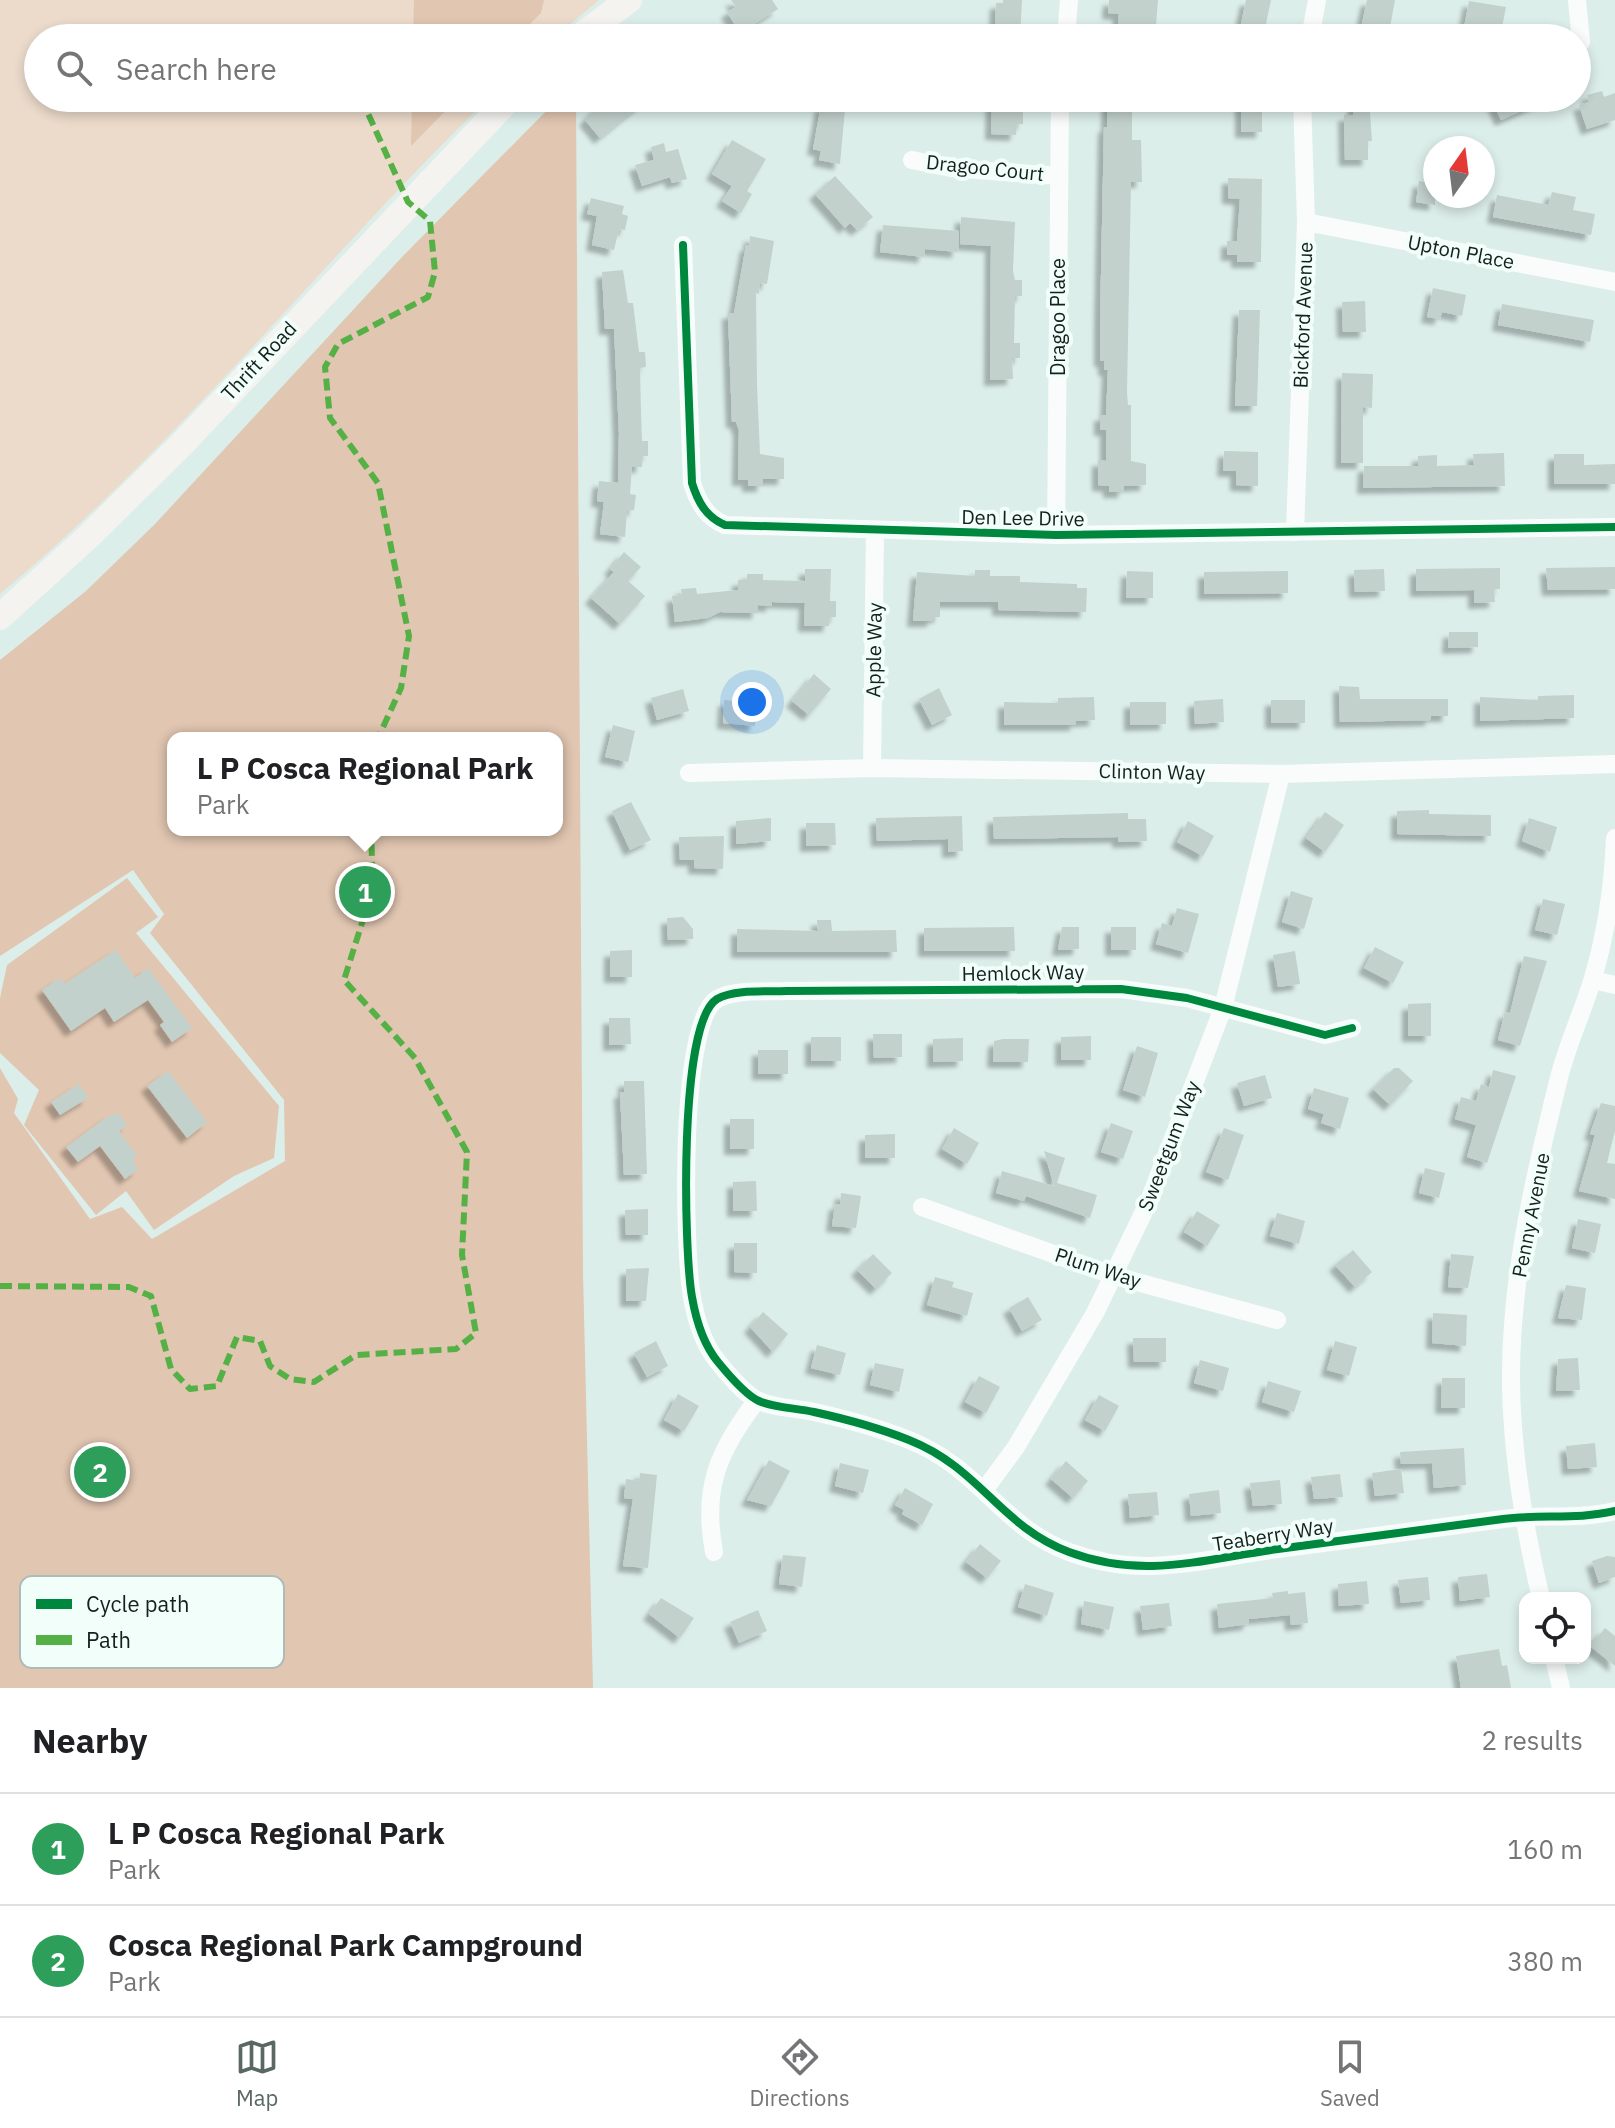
<!DOCTYPE html>
<html lang="en">
<head>
<meta charset="utf-8">
<style>
	body { margin:0; font-family:"IBM Plex Sans",sans-serif; background:#f2f2f2; color:#202124 }
	.controls { position:absolute; right:24px; bottom:24px; display:grid; overflow:hidden; border-radius:16px; box-shadow:0 4px 12px #0003 }
	.controls button { width:72px; height:72px; display:grid; place-items:center; padding:0; border:0; border-bottom:2px solid #e0e0e0; background:#fff; color:#202124; font:40px sans-serif }
	.compass { position:absolute; left:1423px; top:136px; width:72px; height:72px; border-radius:50%; background:#fff; box-shadow:0 4px 12px #0003; rotate:14deg }
	.you { position:absolute; left:752px; top:702px; width:28px; height:28px; margin:-20px; border:6px solid #fff; border-radius:50%; background:#1a73e8; box-shadow:0 0 0 12px #1a73e833 }
	.badge { display:grid; place-items:center; width:52px; height:52px; border-radius:50%; background:#596864; color:#fff; font-size:26px; font-weight:700 }
	.pin { position:absolute; translate:-50% -50%; border:4px solid #fff; box-shadow:0 2px 8px #0006 }
	.popup { position:absolute; left:167px; top:732px; width:396px; height:104px; box-sizing:border-box; display:grid; place-content:center; border-radius:16px; background:#fff; filter:drop-shadow(0 2px 6px #0005); font-size:26px; white-space:nowrap; color:#757577 }
	.popup b { font-size:30px; color:#202124 }
	.popup::after { content:''; position:absolute; left:50%; top:100%; margin-left:-16px; border:16px solid transparent; border-top-color:#fff }
	.list { margin:0; padding:0; list-style:none }
	h2 { display:flex; justify-content:space-between; align-items:center; height:104px; margin:0; padding:0 32px; font-size:34px }
	h2 small { font-size:26px; font-weight:400; color:#757577 }
	.list li { display:grid; grid-template-columns:52px 1fr auto; gap:24px; align-items:center; box-sizing:border-box; height:112px; padding:0 32px; border-top:2px solid #e0e0e0 }
	.list b { display:block; font-size:30px; white-space:nowrap }
	.list p { margin:0; font-size:26px; white-space:nowrap; color:#757577 }
	.list em { font-size:26px; font-style:normal; color:#757577 }
	.icon { flex:none; width:44px; height:44px; fill:none; stroke:currentColor; stroke-width:2; stroke-linecap:round; stroke-linejoin:round }
	.map { position:relative; flex:none; width:1615px; height:1688px; overflow:hidden }
	.search { position:absolute; background:#fff; box-shadow:0 4px 12px #0003; left:24px; right:24px; top:24px; height:88px; display:flex; align-items:center; gap:20px; box-sizing:border-box; padding:0 28px; border-radius:44px; color:#757577; font-size:30px }
	.sheet { height:328px; background:#fff }
	nav { display:flex; justify-content:space-around; align-items:center; box-sizing:border-box; height:112px; border-top:2px solid #e0e0e0; background:#fff; font-size:22px; color:#757577 }
	nav a { display:grid; justify-items:center; gap:4px }
	nav .on { color:#596864 }
	.map>svg:first-child { display:block }
</style>
</head>
<body>
<div class="map">
<svg width="1615" height="1688" viewBox="0 0 1615 1688">
	<defs>
		<filter id="shadow"><feDropShadow dx="-6" dy="6" stdDeviation="2" flood-color="#0004"/></filter>
	</defs>
	<rect width="100%" height="100%" fill="#dceeea"/>
	<path fill="#ecdbcb" d="M0,0H599L554,38H38V98H489C322,260 179,445 0,594Z"/>
	<g fill="#e1c6b1" fill-rule="evenodd">
		<path d="M414,0H544L541,13L516,38H413Z"/>
		<path d="M412,98H458L411,146Z"/>
		<path d="M559,98H576L583,1273L593,1688H0V1068L18,1099L14,1113L90,1219L122,1207L152,1239L285,1161L284,1100L150,933L164,914L133,870L0,956V660L86,591L155,524L402,257ZM173,738H557V830H173Z"/>
		<path d="M127,878L158,917L136,933L279,1106L274,1158L234,1176L154,1230L126,1191L96,1215L24,1125L39,1090L0,1053V998L7,965Z"/>
	</g>
	<g fill="#c3d1cd" filter="url(#shadow)">
		<path d="M731,0H772L778,9L740,33L727,12L736,7Z"/>
		<path d="M1003,0H1022L1020,38H995L996,3H1003Z"/>
		<path d="M1109,0H1158L1155,38L1117,37L1119,14L1108,13Z"/>
		<path d="M1246,0H1271L1263,38H1238Z"/>
		<path d="M1367,0H1395L1388,38H1363L1365,29L1361,28Z"/>
		<path d="M1469,1L1506,7L1500,38H1462Z"/>
		<path d="M1602,91L1604,97L1615,93V120L1587,129L1579,105L1589,102L1587,95Z"/>
		<path d="M605,98H649L600,138L585,120Z"/>
		<path d="M992,98H1017V108H1023V124H1017L1016,135L991,134Z"/>
		<path d="M1108,98H1132V140H1141L1142,182H1131L1127,393L1128,405H1131V461L1146,464V485L1124,486V492H1109V486L1098,485V460L1106,461V430H1100V415H1106L1108,370H1104V361H1100V323L1104,127H1107Z"/>
		<path d="M1354,98H1369L1372,141H1368V160H1345L1344,115H1353Z"/>
		<path d="M1491,98H1551L1501,120Z"/>
		<rect x="1241" y="100" width="21" height="32"/>
		<path d="M821,105L845,109L840,164L819,160L821,151L813,149Z"/>
		<path d="M732,140L766,159L747,191L752,194L741,213L722,201L732,186L712,174Z"/>
		<path d="M664,143L666,152L678,149L687,179L672,183L670,177L642,186L635,165L654,160L651,147Z"/>
		<path d="M835,176L873,217L857,230L850,223L845,228L815,194Z"/>
		<path d="M1228,178L1262,179L1261,262H1237V255H1227V241H1237L1240,199L1228,198Z"/>
		<path d="M1419,181L1435,184V205L1416,202Z"/>
		<path d="M1552,192L1576,197L1573,210L1595,214L1591,235L1493,217L1497,195L1548,205Z"/>
		<path d="M591,198L624,206L622,214L628,216L625,230L619,229L614,250L592,245L597,216L587,214Z"/>
		<path d="M961,217L1015,222L1013,271L1015,280H1022V296H1015L1014,343H1020V358H1012L1013,379L990,380L991,246L960,244Z"/>
		<path d="M883,225L959,231L958,252L925,249L924,257L880,252Z"/>
		<path d="M750,236L774,241L767,284L760,283L759,294L756,293L757,385L760,454L784,458V479H763V486H748V480H738L739,430L736,422H732L728,313H734L746,245L749,246Z"/>
		<path d="M623,270L628,303H633L639,352H645L646,367L640,368L641,412L642,441H648V456H642V467H632L630,494L636,495L634,510L627,511L625,537L600,534L604,502L597,501L599,481L618,483L619,433L614,329H605L602,272Z"/>
		<path d="M1433,288L1466,295L1462,316L1442,312L1440,319L1427,317Z"/>
		<path d="M1365,301L1366,332H1343L1342,302Z"/>
		<path d="M1502,304L1594,320L1590,342L1498,325Z"/>
		<path d="M1239,310H1260L1257,406H1235Z"/>
		<path d="M1342,373L1373,374L1372,408L1363,407V463H1341Z"/>
		<path d="M1224,451L1258,452V486L1236,485V471H1223Z"/>
		<path d="M1504,453L1505,486L1363,488L1364,466H1418V456L1437,455V466L1474,465L1473,454Z"/>
		<path d="M1554,454H1584V465L1615,464V484H1554Z"/>
		<path d="M624,552L641,567L628,581L645,596L620,624L591,598L614,572L610,569Z"/>
		<path d="M1615,567V589L1548,590L1546,568Z"/>
		<path d="M1500,568V589H1494L1495,602L1474,603V590L1416,591V569Z"/>
		<path d="M805,569H831L830,601H836V617H830L829,626H804L805,603L772,602V606L758,605V613L720,612L708,618L675,622L672,596L682,595L681,589L696,588L697,594L738,590V580H747V574H763V580L805,581Z"/>
		<path d="M1384,569L1385,591L1355,592L1354,570Z"/>
		<path d="M975,570H990V576H1020V582L1077,584V588H1087L1086,612L998,610V602H940V617H933V621H913L917,572L975,576Z"/>
		<path d="M1127,571L1153,572V598H1126Z"/>
		<path d="M1288,571V593L1204,594V572Z"/>
		<path d="M1449,632H1478V647L1448,648Z"/>
		<path d="M814,674L831,689L809,715L792,701Z"/>
		<path d="M1339,686L1359,687L1360,699H1448V716H1431V720L1340,722Z"/>
		<path d="M939,688L952,715L932,725L919,699Z"/>
		<path d="M683,689L689,711L657,720L651,698Z"/>
		<path d="M1574,695V718L1480,721V697L1538,700V696Z"/>
		<path d="M1094,697L1095,720L1076,721V725H1004V702L1058,703V698Z"/>
		<path d="M1223,699L1224,722L1195,724L1194,701Z"/>
		<path d="M724,700L757,703L755,726L723,723Z"/>
		<rect x="1271" y="700" width="34" height="23"/>
		<path d="M1130,702H1166V724L1130,725Z"/>
		<path d="M613,725L635,731L628,762L605,757Z"/>
		<path d="M631,802L651,840L630,850L612,811Z"/>
		<path d="M1429,810V814L1491,815V836L1397,834V811Z"/>
		<path d="M1325,812L1344,825L1325,852L1306,838Z"/>
		<path d="M1128,813V819H1146L1147,841L1118,842V837L994,839L993,817Z"/>
		<path d="M962,816L963,851L948,852V839L877,841L876,818Z"/>
		<path d="M771,818V841L736,844V821Z"/>
		<path d="M1529,818L1557,827L1550,852L1522,841Z"/>
		<path d="M1188,821L1214,836L1203,856L1177,842Z"/>
		<path d="M806,823H835L836,845L806,846Z"/>
		<path d="M724,836L723,869L694,868V860H680L679,837Z"/>
		<path d="M1291,891L1313,898L1304,929L1282,922Z"/>
		<path d="M1543,899L1565,904L1557,935L1535,930Z"/>
		<path d="M1177,908L1199,914L1188,953L1156,944L1162,923L1172,926Z"/>
		<path d="M683,917L693,929V939L668,940L667,918Z"/>
		<path d="M817,920H831L832,931L896,930L897,952H737V929L818,931Z"/>
		<path d="M1014,927L1015,951H924V928Z"/>
		<path d="M1062,927H1079V949L1058,950Z"/>
		<rect x="1111" y="927" width="25" height="23"/>
		<path d="M1375,947L1404,962L1393,983L1364,968Z"/>
		<path d="M116,950L135,978L148,968L192,1028L172,1042L160,1025L164,1022L148,1000L114,1022L105,1008L71,1031L42,990L60,978L64,984Z"/>
		<path d="M632,950V977H610V951Z"/>
		<path d="M1295,951L1300,984L1278,987L1273,955Z"/>
		<path d="M1524,956L1547,961L1520,1046L1498,1040L1505,1012L1510,1013Z"/>
		<path d="M1431,1003V1036H1408V1004Z"/>
		<path d="M609,1018H630L631,1044L609,1045Z"/>
		<path d="M873,1034H902V1057L874,1058Z"/>
		<path d="M1091,1036V1060H1061V1037Z"/>
		<rect x="811" y="1037" width="30" height="24"/>
		<path d="M963,1038V1061L933,1062V1039Z"/>
		<path d="M1003,1039H1029L1028,1062H993L994,1041Z"/>
		<path d="M1137,1046L1158,1053L1145,1097L1123,1090Z"/>
		<rect x="758" y="1050" width="30" height="24"/>
		<path d="M1394,1068H1399L1413,1081L1390,1105L1373,1089Z"/>
		<path d="M1493,1070L1516,1076L1487,1163L1467,1157L1476,1125L1455,1119L1461,1097L1476,1101L1481,1084L1489,1087Z"/>
		<path d="M168,1071L207,1122L187,1138L147,1086Z"/>
		<path d="M1265,1075L1272,1098L1244,1106L1237,1083Z"/>
		<path d="M624,1081H644L647,1174L624,1175L620,1092H624Z"/>
		<path d="M79,1084L88,1098L60,1115L51,1102Z"/>
		<path d="M1314,1088L1349,1098L1340,1129L1321,1123L1324,1114L1308,1109Z"/>
		<path d="M1601,1103L1615,1106V1131L1607,1163L1615,1164V1199L1579,1191L1595,1135L1590,1134Z"/>
		<path d="M118,1113L127,1125L119,1131L137,1156L132,1160L138,1169L125,1179L100,1146L78,1162L66,1147L106,1118Z"/>
		<rect x="730" y="1119" width="24" height="30"/>
		<path d="M1111,1123L1133,1131L1123,1159L1101,1152Z"/>
		<path d="M954,1128L979,1143L967,1164L942,1149Z"/>
		<path d="M1224,1128L1244,1135L1228,1180L1206,1172Z"/>
		<path d="M895,1134V1158H865V1135Z"/>
		<path d="M1044,1151L1065,1158L1057,1183L1097,1195L1090,1218L1026,1196L1024,1201L996,1193L1002,1171L1054,1186Z"/>
		<path d="M1425,1168L1445,1173L1439,1198L1419,1193Z"/>
		<path d="M756,1181L757,1211H733V1182Z"/>
		<path d="M841,1193L861,1196L856,1228L832,1226L835,1204H840Z"/>
		<path d="M648,1209V1235H626L625,1210Z"/>
		<path d="M1197,1211L1220,1225L1207,1246L1184,1232Z"/>
		<path d="M1277,1213L1305,1221L1299,1244L1270,1236Z"/>
		<path d="M1578,1219L1601,1224L1595,1253L1572,1248Z"/>
		<path d="M734,1243H757V1273L734,1272Z"/>
		<path d="M1353,1250L1372,1272L1355,1287L1335,1265Z"/>
		<path d="M873,1254L892,1273L876,1289L857,1270Z"/>
		<path d="M1451,1254L1474,1256L1468,1288L1448,1287Z"/>
		<path d="M649,1268L646,1301H626V1269Z"/>
		<path d="M935,1277L954,1282L952,1287L973,1293L967,1316L927,1305Z"/>
		<path d="M1566,1285L1586,1288L1582,1320L1558,1318Z"/>
		<path d="M1028,1297L1042,1320L1022,1331L1009,1308Z"/>
		<path d="M763,1312L788,1334L773,1352L750,1327Z"/>
		<path d="M1433,1313L1467,1315L1466,1346L1432,1343Z"/>
		<path d="M1133,1338H1166V1362H1134Z"/>
		<path d="M656,1341L668,1366L647,1377L634,1353Z"/>
		<path d="M1335,1341L1357,1347L1349,1376L1327,1370Z"/>
		<path d="M817,1345L846,1353L840,1375L811,1368Z"/>
		<path d="M1578,1358L1580,1390L1556,1391L1558,1359Z"/>
		<path d="M1200,1360L1229,1368L1223,1391L1194,1383Z"/>
		<path d="M875,1363L904,1369L899,1392L870,1385Z"/>
		<path d="M979,1376L1000,1387L986,1413L965,1402Z"/>
		<path d="M1442,1378H1465V1408H1441Z"/>
		<path d="M1268,1381L1301,1391L1294,1412L1262,1402Z"/>
		<path d="M678,1394L699,1406L684,1431L664,1420Z"/>
		<path d="M1099,1395L1119,1406L1105,1431L1085,1420Z"/>
		<path d="M1595,1443L1597,1467L1568,1469L1566,1446Z"/>
		<path d="M1464,1448L1466,1485L1434,1488L1432,1463L1401,1464L1400,1452Z"/>
		<path d="M769,1460L790,1471L771,1506L747,1500Z"/>
		<path d="M1066,1461L1088,1481L1073,1498L1051,1479Z"/>
		<path d="M840,1463L869,1470L863,1493L835,1486Z"/>
		<path d="M1401,1469L1404,1493L1375,1496L1372,1473Z"/>
		<path d="M640,1473L657,1475L648,1568L623,1566L633,1499L624,1498L626,1479L639,1481Z"/>
		<path d="M1340,1474L1343,1497L1314,1499L1311,1477Z"/>
		<path d="M1280,1480L1282,1504L1253,1506L1250,1483Z"/>
		<path d="M905,1488L933,1504L922,1525L902,1514L904,1510L895,1505Z"/>
		<path d="M1219,1490L1221,1513L1191,1516L1189,1494Z"/>
		<path d="M1157,1492L1159,1515L1130,1518L1128,1494Z"/>
		<path d="M980,1544L1001,1561L987,1578L966,1562Z"/>
		<path d="M783,1555L806,1557L802,1587L779,1584Z"/>
		<path d="M1607,1556L1615,1557V1577L1599,1583L1592,1561Z"/>
		<path d="M1487,1574L1490,1597L1460,1601L1458,1577Z"/>
		<path d="M1428,1577L1430,1600L1401,1603L1398,1580Z"/>
		<path d="M1367,1581L1369,1604L1339,1606L1338,1584Z"/>
		<path d="M1025,1584L1054,1593L1047,1616L1018,1607Z"/>
		<path d="M1288,1591V1594L1305,1592L1308,1623L1291,1625L1290,1615L1249,1619V1624L1219,1628L1217,1604L1273,1598L1272,1593Z"/>
		<path d="M661,1598L694,1618L680,1638L649,1614Z"/>
		<path d="M1084,1601L1114,1607L1109,1630L1081,1624Z"/>
		<path d="M1169,1603L1172,1626L1143,1630L1140,1606Z"/>
		<path d="M758,1610L767,1631L739,1643L730,1622Z"/>
		<path d="M1605,1628L1615,1636V1666L1590,1646Z"/>
		<path d="M1499,1649L1502,1666L1507,1665L1511,1688H1461L1456,1656Z"/>
	</g>
	<g fill="none" stroke-linecap="round" stroke-linejoin="round">
		<g stroke="#fafcfc" stroke-width="18">
			<path d="M1577,0L1581,42"/>
			<path d="M1066,38L1069,0"/>
			<path d="M1310,38L1317,0"/>
			<path d="M912,160L951,168L1059,176"/>
			<path d="M1306,222L1615,282"/>
			<path d="M683,245L692,483C698,502 706,517 725,525L1056,535L1615,527"/>
			<path d="M1295,532L1306,222L1302,98"/>
			<path d="M1056,535L1060,98"/>
			<path d="M872,768L875,531"/>
			<path d="M689,773L872,768L1281,774L1615,764"/>
			<path d="M1593,980L1615,985"/>
			<path d="M1352,1028L1325,1035L1187,998L1121,989L787,991C767,992 735,989 717,999C678,1023 684,1252 692,1297C696,1320 703,1344 718,1362C727,1373 745,1395 759,1401C775,1408 797,1408 814,1412C846,1419 879,1428 909,1440C980,1468 1000,1526 1069,1552C1144,1580 1203,1559 1278,1549C1353,1539 1428,1529 1503,1519C1541,1514 1577,1520 1615,1511"/>
			<path d="M922,1207L1115,1276L1277,1320"/>
			<path d="M985,1489L1016,1447L1095,1313L1149,1201L1223,1008L1281,774"/>
			<path d="M714,1552C702,1488 718,1451 757,1400"/>
			<path d="M1541,1598C1524,1527 1512,1456 1511,1383C1510,1280 1534,1177 1559,1078C1567,1045 1582,1014 1592,981C1606,935 1613,886 1615,838"/>
			<path d="M1554,1658L1561,1688"/>
		</g>
		<g stroke="#f4f3f0" stroke-width="26">
			<path d="M578,38L629,0"/>
			<path d="M0,617L89,536L182,444L510,98"/>
		</g>
		<g stroke="#55b145" stroke-width="6" stroke-dasharray="12 6" stroke-linecap="butt">
			<path d="M361,98L408,202L430,221L435,272L428,297L338,344L325,367L330,418L378,483L409,636L401,688L378,738"/>
			<path d="M0,1286L129,1287L151,1296L171,1369L190,1389L217,1386L237,1337L260,1341L270,1366L290,1379L314,1382L356,1355L456,1349L476,1333L462,1255L467,1152L415,1058L344,980L373,888L371,830"/>
		</g>
		<defs>
			<g id="cycleway">
				<path d="M683,245L692,483C698,502 706,517 725,525L1056,535L1615,527"/>
				<path d="M1352,1028L1325,1035L1187,998L1121,989L787,991C767,992 735,989 717,999C678,1023 684,1252 692,1297C696,1320 703,1344 718,1362C727,1373 745,1395 759,1401C775,1408 797,1408 814,1412C846,1419 879,1428 909,1440C980,1468 1000,1526 1069,1552C1144,1580 1203,1559 1278,1549C1353,1539 1428,1529 1503,1519C1541,1514 1577,1520 1615,1511"/>
			</g>
		</defs>
		<use href="#cycleway" stroke="#f1fefa" stroke-width="13"/>
		<use href="#cycleway" stroke="#00873e" stroke-width="8"/>
	</g>
	<g text-anchor="middle" stroke-width="8" stroke-linejoin="round" paint-order="stroke">
		<g font-size="20" fill="#13201c" stroke="#f1fefa">
			<text transform="translate(985 168) rotate(6)" y="7">Dragoo Court</text>
			<text transform="translate(1461 252) rotate(11)" y="7">Upton Place</text>
			<text transform="translate(1303 315) rotate(-88)" y="7">Bickford Avenue</text>
			<text transform="translate(1058 317) rotate(-90)" y="7">Dragoo Place</text>
			<text transform="translate(259 361) rotate(-47)" y="7">Thrift Road</text>
			<text transform="translate(1023 518) rotate(1)" y="7">Den Lee Drive</text>
			<text transform="translate(874 650) rotate(-89)" y="7">Apple Way</text>
			<text transform="translate(1152 772) rotate(1)" y="7">Clinton Way</text>
			<text transform="translate(1023 973) rotate(-1)" y="7">Hemlock Way</text>
			<text transform="translate(1169 1146) rotate(-69)" y="7">Sweetgum Way</text>
			<text transform="translate(1531 1215) rotate(-79)" y="7">Penny Avenue</text>
			<text transform="translate(1098 1268) rotate(18)" y="7">Plum Way</text>
			<text transform="translate(1273 1535) rotate(-9)" y="7">Teaberry Way</text>
		</g>
	</g>
	<rect x="20" y="1576" width="264" height="92" rx="12" fill="#f1fefa" stroke="#aebbb7" stroke-width="2"/>
	<rect x="36" y="1599" width="36" height="10" fill="#00873e"/>
	<rect x="36" y="1635" width="36" height="10" fill="#55b145"/>
	<g font-size="22" fill="#13201c">
		<text x="86" y="1612">Cycle path</text>
		<text x="86" y="1648">Path</text>
	</g>
</svg>
<div class="controls">
<button><svg class="icon" aria-label="locate" viewBox="0 0 24 24"><circle cx="12" cy="12" r="6"/><path d="M12 2v4M12 18v4M2 12h4M18 12h4"/></svg></button>
</div>
<svg class="compass" viewBox="-18 -18 36 36"><path d="M0-13l5 13h-10z" fill="#e53935"/><path d="M0 13l5-13h-10z" fill="#757577"/></svg>
<div class="you"></div>
<div class="pin badge" style="left:365px;top:892px;background:#2e9e5b">1</div>
<div class="popup"><b>L P Cosca Regional Park</b>Park</div>
<div class="pin badge" style="left:100px;top:1472px;background:#2e9e5b">2</div>
<div class="search"><svg class="icon" aria-label="search" viewBox="0 0 24 24"><circle cx="10" cy="10" r="6"/><path d="M15 15l6 6"/></svg>Search here</div>
</div>
<section class="sheet">
<h2>Nearby<small>2 results</small></h2>
<ul class="list">
<li><span class="badge" style="background:#2e9e5b">1</span><div><b>L P Cosca Regional Park</b><p>Park</p></div><em>160 m</em></li>
<li><span class="badge" style="background:#2e9e5b">2</span><div><b>Cosca Regional Park Campground</b><p>Park</p></div><em>380 m</em></li>
</ul>
</section>
<nav>
<a class="on"><svg class="icon" aria-label="map" viewBox="0 0 24 24"><path d="M3 6l6-2 6 2 6-2v14l-6 2-6-2-6 2zM9 4v14M15 6v14"/></svg>Map</a>
<a><svg class="icon" aria-label="directions" viewBox="0 0 24 24"><path d="M12 3l9 9-9 9-9-9zM9 14v-3h6M13 9l2 2-2 2"/></svg>Directions</a>
<a><svg class="icon" aria-label="saved" viewBox="0 0 24 24"><path d="M7 4h10v16l-5-4-5 4z"/></svg>Saved</a>
</nav>
</body>
</html>
